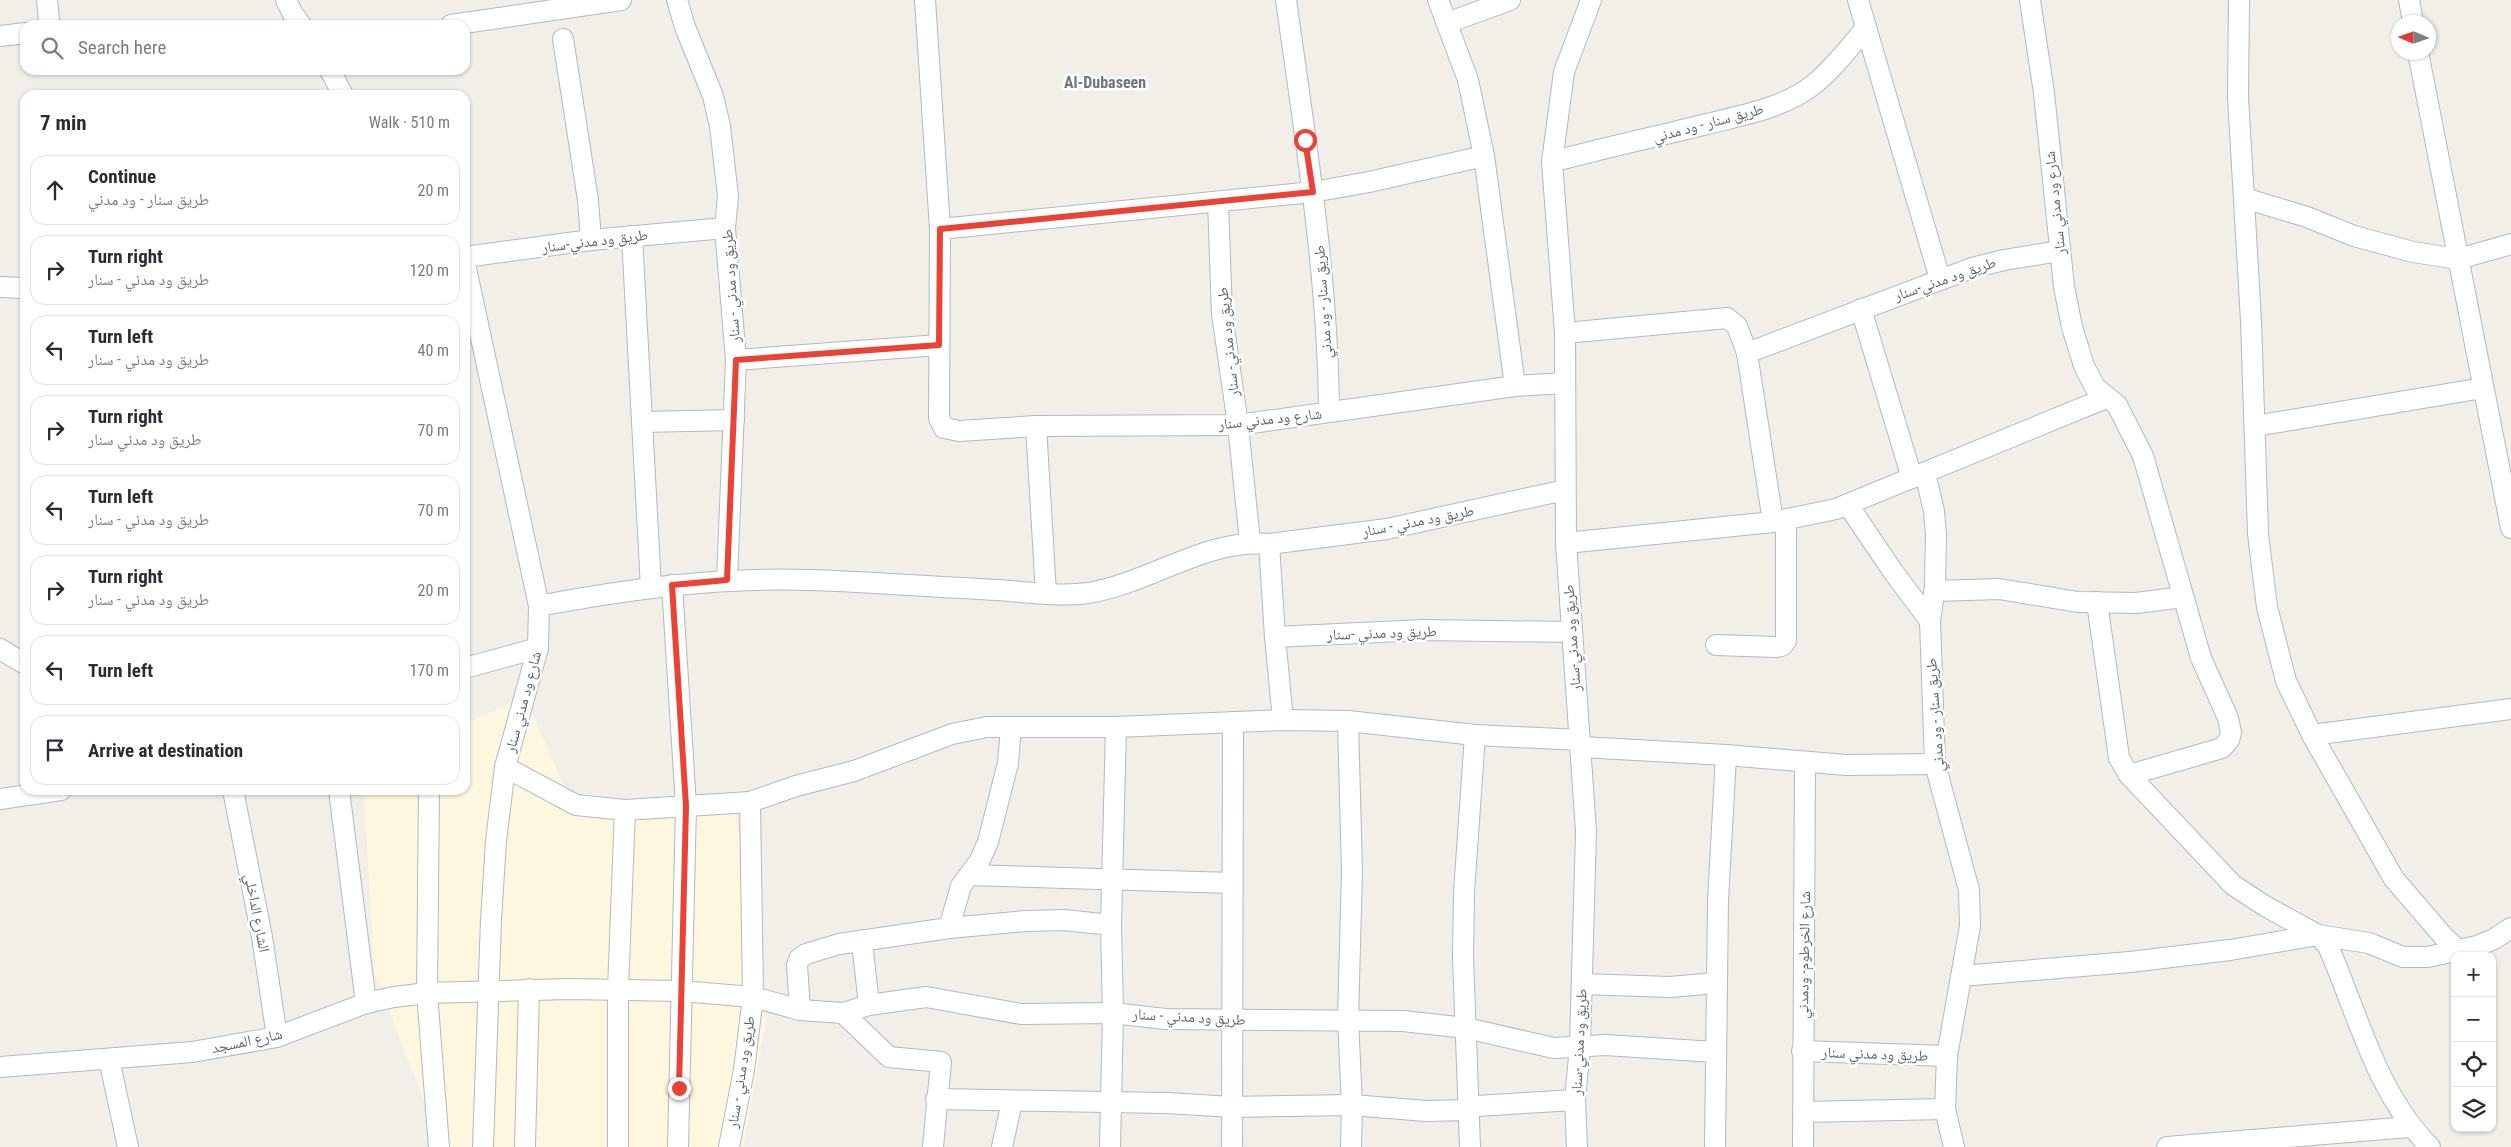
<!DOCTYPE html>
<html lang="en">
<head>
<meta charset="utf-8">
<style>
	body { margin:0; font-family:"Roboto Condensed","Noto Naskh Arabic",sans-serif; background:#f7f7f7; color:#2b2b33 }
	.controls { position:absolute; right:15px; bottom:15px; display:grid; overflow:hidden; border-radius:10px; box-shadow:0 1px 4px #0004 }
	.controls button { width:45px; height:45px; display:grid; place-items:center; padding:0; border:0; border-bottom:1px solid #e1e1e2; background:#fff; color:#2b2b33; font:25px sans-serif }
	.compass { position:absolute; left:2391px; top:15px; width:45px; height:45px; border-radius:50%; background:#fff; box-shadow:0 1px 4px #0004; rotate:272deg }
	.stop { position:absolute; width:15px; height:15px; margin:-11px; border:4px solid #ea4335; border-radius:50%; background:#fff }
	.stop.end { background:#ea4335; border-color:#fff; box-shadow:0 1px 5px #0008 }
	.list { margin:0; padding:0; list-style:none }
	h2 { display:flex; justify-content:space-between; align-items:center; height:65px; margin:0; padding:0 20px; font-size:21px }
	h2 small { font-size:16px; font-weight:400; color:#7c7c81 }
	.list li { display:grid; grid-template-columns:32px 1fr auto; gap:15px; align-items:center; box-sizing:border-box; height:70px; margin:0 10px 10px; padding:0 10px; border:1px solid #e1e1e2; border-radius:15px }
	.list b { display:block; font-size:19px; white-space:nowrap }
	.list p { margin:0; font-size:16px; white-space:nowrap; color:#7c7c81 }
	.list em { font-size:16px; font-style:normal; color:#7c7c81 }
	.icon { flex:none; width:28px; height:28px; fill:none; stroke:currentColor; stroke-width:2; stroke-linecap:round; stroke-linejoin:round }
	.map { position:relative; flex:none; width:2511px; height:1147px; overflow:hidden }
	.search { position:absolute; background:#fff; box-shadow:0 1px 4px #0004; left:20px; top:20px; width:450px; height:55px; display:flex; align-items:center; gap:12px; box-sizing:border-box; padding:0 18px; border-radius:15px; color:#7c7c81; font-size:19px }
	.panel { position:absolute; background:#fff; box-shadow:0 1px 4px #0004; left:20px; top:90px; width:450px; height:705px; border-radius:15px }
	.map>svg:first-child { display:block }
</style>
</head>
<body>
<div class="map">
<svg width="2511" height="1147" viewBox="0 0 2511 1147">
	<rect width="100%" height="100%" fill="#f1efe8"/>
	<path fill="#fef7e0" d="M525,696L566,791L736,814L766,1020L743,1147H442L374,972L364,790H465V724Z"/>
	<g fill="none" stroke-linecap="round" stroke-linejoin="round">
		<defs>
			<g id="minor">
				<path d="M286,0L293,14L301,25"/>
				<path d="M677,0L685,27L713,96L720,126L728,196L725,228L736,360L727,580"/>
				<path d="M925,0L940,229L939,418L944,428L959,431L1036,426L1238,425L1515,386L1565,383"/>
				<path d="M1286,0C1305,137 1328,274 1329,412"/>
				<path d="M1438,0L1468,80L1484,156L1515,386"/>
				<path d="M1858,0L1940,279"/>
				<path d="M2030,0L2044,93L2064,287L2072,327L2084,366L2095,387L2117,405L2143,456L2201,658L2228,718L2231,733L2229,740L2222,748L2129,775"/>
				<path d="M2239,0L2238,97L2251,321L2258,534L2267,607L2286,681L2312,735L2394,879L2444,937L2458,950"/>
				<path d="M2409,0L2413,22"/>
				<path d="M1447,23L1510,0"/>
				<path d="M47,25L49,19L47,0"/>
				<path d="M451,25L621,0"/>
				<path d="M0,36L25,33"/>
				<path d="M563,39L588,200L591,240"/>
				<path d="M2418,52L2511,528"/>
				<path d="M330,70L343,95"/>
				<path d="M1552,162C1603,148 1655,137 1707,124C1743,115 1784,108 1813,85C1833,69 1849,48 1865,29"/>
				<path d="M2244,198L2307,217L2354,236L2413,252L2458,259L2511,244"/>
				<path d="M1218,202L1222,314L1238,425L1250,542"/>
				<path d="M940,229L1313,192L1369,182L1484,156"/>
				<path d="M632,236L651,588"/>
				<path d="M465,257L591,240L725,228"/>
				<path d="M465,264L539,606L538,648L505,767L496,841L491,920L483,1147"/>
				<path d="M0,287L25,288"/>
				<path d="M1861,309L1912,478"/>
				<path d="M1565,333L1727,318L1737,326L1747,353"/>
				<path d="M736,360L939,345"/>
				<path d="M642,422L734,420"/>
				<path d="M1036,426L1046,593"/>
				<path d="M2255,426L2483,388"/>
				<path d="M1925,473L1934,511L1936,534L1935,586L1930,621L1935,764L1969,890L1970,926L1947,1056L1945,1109L1954,1147"/>
				<path d="M1848,505L1894,573L1930,621"/>
				<path d="M1773,522L1747,353L1972,268L2004,260L2060,251"/>
				<path d="M1566,543L1773,522L1836,509L2106,398"/>
				<path d="M1269,544L1275,637"/>
				<path d="M672,585L686,806L678,1147"/>
				<path d="M1935,591L1999,589L2078,602L2136,603L2183,597"/>
				<path d="M2097,602L2119,758L2129,775L2233,885L2265,906L2318,935L2328,946C2358,1014 2376,1093 2430,1147"/>
				<path d="M539,606C628,589 718,577 809,580C872,582 935,587 998,590C1027,592 1059,597 1088,593C1150,583 1206,538 1269,544L1387,529L1565,490"/>
				<path d="M1716,645L1776,647L1782,646L1786,641V520"/>
				<path d="M0,649L25,664"/>
				<path d="M465,668L538,648"/>
				<path d="M1283,720L1275,637L1423,630L1571,632"/>
				<path d="M1348,721L1352,872L1348,1019L1352,1105L1351,1147"/>
				<path d="M2312,735L2511,709"/>
				<path d="M1581,747L1726,755L1846,765L1935,764"/>
				<path d="M505,767L576,805L625,810L750,802L796,786L854,771L952,734L987,727H1116L1283,720L1348,721L1475,735L1580,740"/>
				<path d="M233,790L262,937L277,1037"/>
				<path d="M339,790L366,1003"/>
				<path d="M429,790L427,993L439,1147"/>
				<path d="M0,799L61,790"/>
				<path d="M969,875L1232,883"/>
				<path d="M949,928L961,886L979,862L988,842L1008,763L1011,728"/>
				<path d="M862,942L869,1005"/>
				<path d="M1961,976L2130,962L2230,950L2318,935L2369,943L2403,957H2428L2477,946L2494,939L2511,928"/>
				<path d="M1582,984L1670,987L1716,983"/>
				<path d="M800,1010L797,965L799,959L806,954L839,944L949,928L1026,921L1064,920L1111,925"/>
				<path d="M843,1013L889,1057L941,1062L933,1147"/>
				<path d="M1802,1051L1947,1056"/>
				<path d="M109,1059L128,1147"/>
				<path d="M0,1067L192,1052L277,1037L366,1003L394,997L427,993L568,989L681,991L753,997L800,1010L843,1013L869,1005L926,997L1021,1014L1113,1013L1165,1019L1403,1021L1466,1028L1554,1048L1605,1045L1715,1052"/>
				<path d="M936,1099L1167,1103L1232,1107L1352,1105L1426,1111L1467,1110L1476,1106L1575,1100"/>
				<path d="M1804,1112L1945,1109"/>
				<path d="M525,1147L529,989"/>
				<path d="M618,1147V989L625,810"/>
				<path d="M729,1147L744,1070L753,997L750,802"/>
				<path d="M1002,1147L1012,1102"/>
				<path d="M1110,1147L1113,1013L1111,925L1116,727"/>
				<path d="M1232,1147L1233,722"/>
				<path d="M1470,1147L1463,957L1464,892L1475,735"/>
				<path d="M1577,1147L1575,1100L1580,1046L1586,831L1566,543L1565,333L1552,162L1564,72L1591,0"/>
				<path d="M1715,1147L1718,901L1726,755"/>
				<path d="M1803,1147L1805,762"/>
				<path d="M2167,1147L2409,1127"/>
			</g>
		</defs>
		<use href="#minor" stroke="#b5b8bc" stroke-width="22"/>
		<use href="#minor" stroke="#fff" stroke-width="20"/>
	</g>
	<g fill="none" stroke-linecap="round" stroke-linejoin="round">
		<path stroke="#ea4335" stroke-width="6" d="M679,1088L686,806L672,585L727,580L736,360L939,345L940,229L1313,192L1305,140"/>
	</g>
	<g text-anchor="middle" stroke-width="5" stroke-linejoin="round" paint-order="stroke">
		<g font-size="15" fill="#5f6368" stroke="#fff">
			<text transform="translate(1708 123) rotate(-15)" y="5">طريق سنار - ود مدني</text>
			<text transform="translate(2055 203) rotate(-96)" y="5">شارع ود مدني سنار</text>
			<text transform="translate(595 241) rotate(-7)" y="5">طريق ود مدني-سنار</text>
			<text transform="translate(1945 279) rotate(-19)" y="5">طريق ود مدني-سنار</text>
			<text transform="translate(731 286) rotate(-94)" y="5">طريق ود مدني - سنار</text>
			<text transform="translate(1323 302) rotate(-94)" y="5">طريق سنار - ود مدني</text>
			<text transform="translate(1228 342) rotate(-96)" y="5">طريق ود مدني- سنار</text>
			<text transform="translate(1270 419) rotate(-6)" y="5">شارع ود مدني سنار</text>
			<text transform="translate(1418 521) rotate(-11)" y="5">طريق ود مدني - سنار</text>
			<text transform="translate(1382 633) rotate(-2)" y="5">طريق ود مدني -سنار</text>
			<text transform="translate(1572 638) rotate(-94)" y="5">طريق ود مدني-سنار</text>
			<text transform="translate(523 702) rotate(-75)" y="5">شارع ود مدني سنار</text>
			<text transform="translate(1935 715) rotate(-94)" y="5">طريق سنار - ود مدني</text>
			<text transform="translate(257 913) rotate(79)" y="5">الشارع الداخلي</text>
			<text transform="translate(1804 955) rotate(-89)" y="5">شارع الخرطوم- ودمدني</text>
			<text transform="translate(1189 1017) rotate(3)" y="5">طريق ود مدني - سنار</text>
			<text transform="translate(247 1041) rotate(-12)" y="5">شارع المسجد</text>
			<text transform="translate(1579 1042) rotate(-87)" y="5">طريق ود مدني-سنار</text>
			<text transform="translate(1875 1054) rotate(2)" y="5">طريق ود مدني سنار</text>
			<text transform="translate(741 1072) rotate(-81)" y="5">طريق ود مدني - سنار</text>
		</g>
		<g font-size="16" font-weight="bold" fill="#70757a" stroke="#fff">
			<text x="1105" y="88">Al-Dubaseen</text>
		</g>
	</g>
</svg>
<div class="controls">
<button>+</button>
<button>−</button>
<button><svg class="icon" aria-label="locate" viewBox="0 0 24 24"><circle cx="12" cy="12" r="6"/><path d="M12 2v4M12 18v4M2 12h4M18 12h4"/></svg></button>
<button><svg class="icon" aria-label="layers" viewBox="0 0 24 24"><path d="M12 4l9 5-9 5-9-5zM3 14l9 5 9-5"/></svg></button>
</div>
<svg class="compass" viewBox="-18 -18 36 36"><path d="M0-13l5 13h-10z" fill="#e53935"/><path d="M0 13l5-13h-10z" fill="#7c7c81"/></svg>
<div class="stop" style="left:1305px;top:140px"></div>
<div class="stop end" style="left:679px;top:1088px"></div>
<div class="search"><svg class="icon" aria-label="search" viewBox="0 0 24 24"><circle cx="10" cy="10" r="6"/><path d="M15 15l6 6"/></svg>Search here</div>
<section class="panel">
<h2>7 min<small>Walk · 510 m</small></h2>
<ul class="list">
<li><svg class="icon" aria-label="ahead" viewBox="0 0 24 24"><path d="M12 20V5M6 11l6-6 6 6"/></svg><div><b>Continue</b><p>طريق سنار - ود مدني</p></div><em>20 m</em></li>
<li><svg class="icon" aria-label="right" viewBox="0 0 24 24"><path d="M7 20v-9h11M14 6l5 5-5 5"/></svg><div><b>Turn right</b><p>طريق ود مدني - سنار</p></div><em>120 m</em></li>
<li><svg class="icon" aria-label="left" viewBox="0 0 24 24"><path d="M17 20v-9H6M10 6l-5 5 5 5"/></svg><div><b>Turn left</b><p>طريق ود مدني - سنار</p></div><em>40 m</em></li>
<li><svg class="icon" aria-label="right" viewBox="0 0 24 24"><path d="M7 20v-9h11M14 6l5 5-5 5"/></svg><div><b>Turn right</b><p>طريق ود مدني سنار</p></div><em>70 m</em></li>
<li><svg class="icon" aria-label="left" viewBox="0 0 24 24"><path d="M17 20v-9H6M10 6l-5 5 5 5"/></svg><div><b>Turn left</b><p>طريق ود مدني - سنار</p></div><em>70 m</em></li>
<li><svg class="icon" aria-label="right" viewBox="0 0 24 24"><path d="M7 20v-9h11M14 6l5 5-5 5"/></svg><div><b>Turn right</b><p>طريق ود مدني - سنار</p></div><em>20 m</em></li>
<li><svg class="icon" aria-label="left" viewBox="0 0 24 24"><path d="M17 20v-9H6M10 6l-5 5 5 5"/></svg><div><b>Turn left</b></div><em>170 m</em></li>
<li><svg class="icon" aria-label="arrive" viewBox="0 0 24 24"><path d="M6 21V4h12l-3 4 3 4H6"/></svg><div><b>Arrive at destination</b></div></li>
</ul>
</section>
</div>
</body>
</html>
